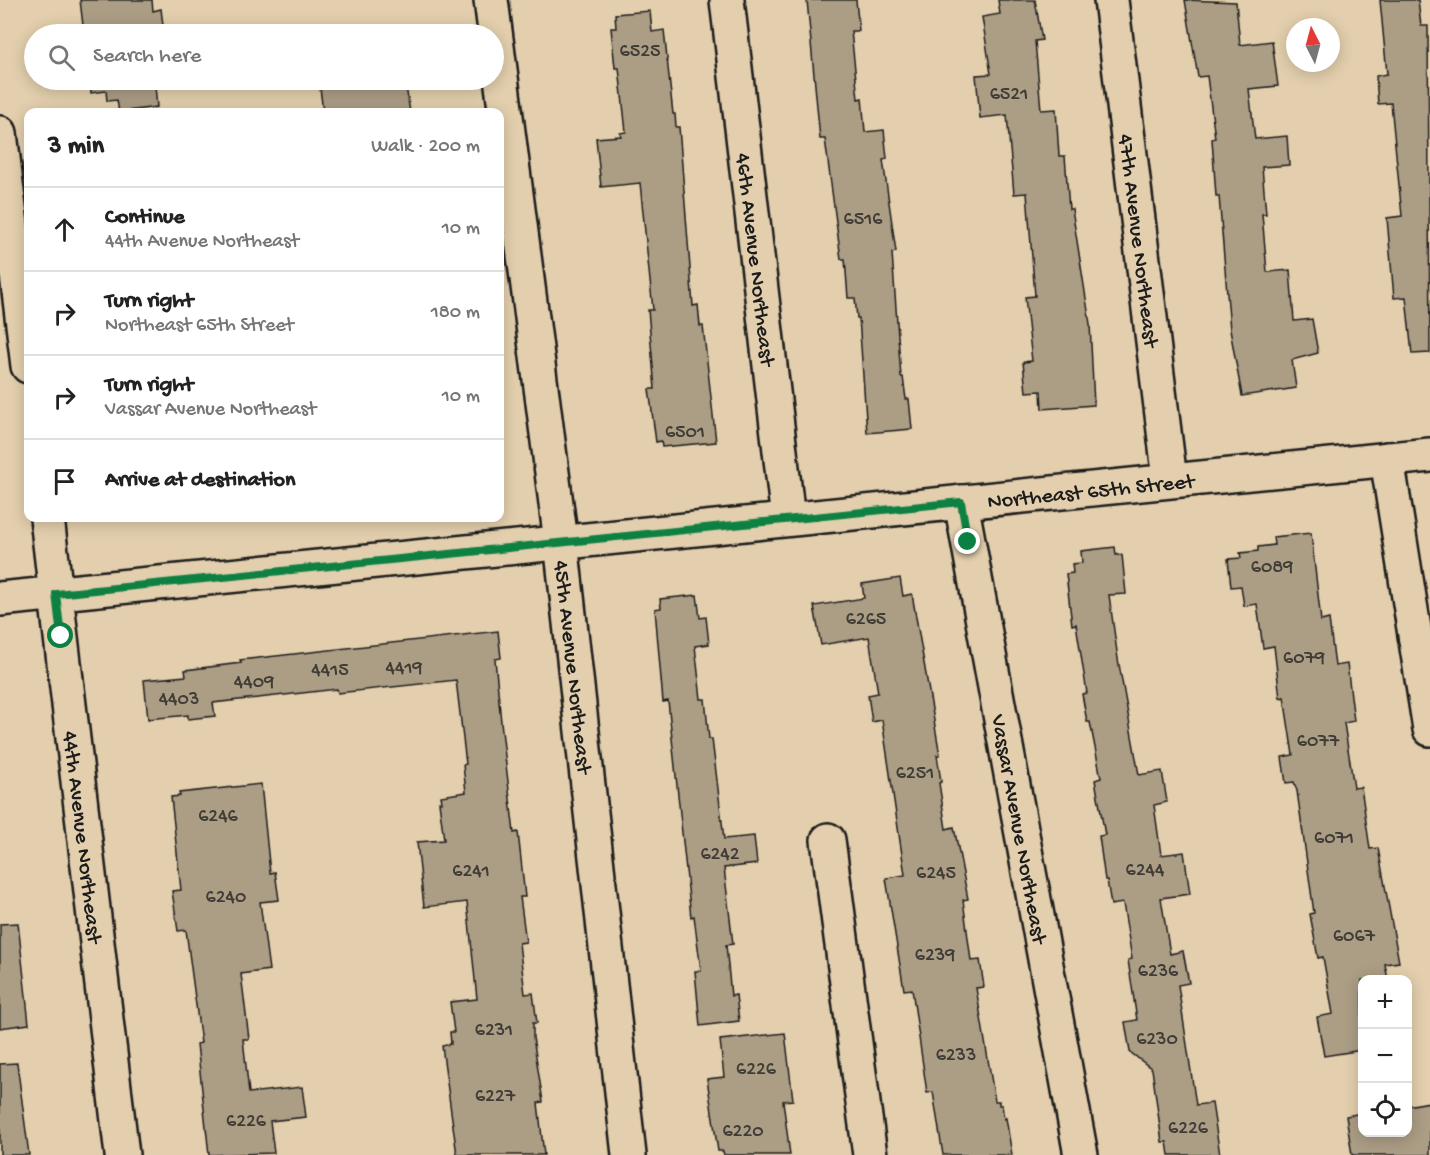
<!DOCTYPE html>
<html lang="en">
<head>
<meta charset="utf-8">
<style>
	body { margin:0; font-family:"Gochi Hand",sans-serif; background:#f6f6f6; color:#222 }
	.controls { position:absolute; right:18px; bottom:18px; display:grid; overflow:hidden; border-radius:12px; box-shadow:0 3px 15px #0003 }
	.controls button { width:54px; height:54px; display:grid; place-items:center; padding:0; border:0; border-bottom:2px solid #e0e0e0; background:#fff; color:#222; font:30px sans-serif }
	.compass { position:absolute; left:1286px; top:18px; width:54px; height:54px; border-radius:50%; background:#fff; box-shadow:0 3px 15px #0003; rotate:354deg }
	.stop { position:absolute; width:18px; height:18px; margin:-14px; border:4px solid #0b8043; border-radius:50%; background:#fff }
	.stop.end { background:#0b8043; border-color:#fff; box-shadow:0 2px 6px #0008 }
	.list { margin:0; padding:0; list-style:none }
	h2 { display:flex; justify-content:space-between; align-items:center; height:78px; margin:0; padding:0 24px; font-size:26px }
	h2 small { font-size:20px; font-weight:400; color:#767676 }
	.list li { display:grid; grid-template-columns:39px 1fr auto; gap:18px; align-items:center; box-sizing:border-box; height:84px; padding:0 24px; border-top:2px solid #e0e0e0 }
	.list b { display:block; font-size:22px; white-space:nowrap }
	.list p { margin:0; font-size:20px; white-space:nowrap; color:#767676 }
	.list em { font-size:20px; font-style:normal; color:#767676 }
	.icon { flex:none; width:33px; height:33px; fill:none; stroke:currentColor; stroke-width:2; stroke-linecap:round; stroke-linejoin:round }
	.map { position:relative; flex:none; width:1430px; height:1155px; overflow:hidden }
	.search { position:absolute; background:#fff; box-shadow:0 3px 15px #0003; left:24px; top:24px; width:480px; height:66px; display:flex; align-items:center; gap:15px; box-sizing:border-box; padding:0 21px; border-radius:33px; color:#767676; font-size:22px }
	.panel { position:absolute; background:#fff; box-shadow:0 3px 15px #0003; left:24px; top:108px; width:480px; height:414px; border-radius:12px }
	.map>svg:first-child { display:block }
</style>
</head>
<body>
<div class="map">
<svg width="1430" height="1155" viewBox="0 0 1430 1155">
	<rect width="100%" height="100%" fill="#e3cfad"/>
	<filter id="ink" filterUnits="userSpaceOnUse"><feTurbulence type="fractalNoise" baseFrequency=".0167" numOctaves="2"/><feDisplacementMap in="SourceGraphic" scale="12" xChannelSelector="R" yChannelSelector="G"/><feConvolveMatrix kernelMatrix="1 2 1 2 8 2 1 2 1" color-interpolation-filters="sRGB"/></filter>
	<g filter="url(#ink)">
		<g fill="#ac9d85" stroke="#1c1c1c" stroke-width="1.5">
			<path d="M80,0H152L153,11L161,9L164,34H84Z"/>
			<path d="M807,0H856L859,31H851L858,99L862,98L865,132L884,130L887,159L883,160L896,252L892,253L901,377H903L906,399H909L912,429L867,433L859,318H857L855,298H848L845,259H841L825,139H820Z"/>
			<path d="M998,0H1035L1042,40L1035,41L1041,110L1056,109L1059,156H1065L1069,209H1072L1090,324L1094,405L1042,409L1041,391L1026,392L1023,362L1032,361L1025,297L1035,296L1027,193L1014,194L1007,115L980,118L976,75L991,74L982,17L1000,14Z"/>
			<path d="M1185,0L1236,2L1240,45L1272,41L1278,86L1249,89L1255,139L1287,136L1289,165L1262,167L1266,214H1262L1267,272L1290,270L1294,321L1312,319L1318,353L1292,360L1296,388L1242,396L1230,330L1219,196H1216L1212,139L1215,138L1207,76L1198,77Z"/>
			<path d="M1380,0H1418L1421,26H1428L1430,353L1412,354L1406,297L1394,298L1387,218L1402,216L1391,103L1378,104L1376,76L1387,74Z"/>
			<path d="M650,11L652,32L664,30L673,114H675L676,127H679L693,306L698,305L700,326H703L716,442L662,447L661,441L656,442L649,389H655L648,310H653L640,183L601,187L596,138L621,136L620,133L626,132L619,68H615L611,28H616L615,14Z"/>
			<path d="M90,80H170L171,84L155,86L157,107L119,112L117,100L107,101L106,91L91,93Z"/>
			<path d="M319,80H405L410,112H323Z"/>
			<path d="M1311,533L1321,621L1329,619L1335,666L1347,664L1354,721L1344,723L1354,788L1361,787L1370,849L1378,848L1399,962L1385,964L1388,980H1362V1050L1324,1056L1317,1017L1333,1014L1323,957L1318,958L1310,914L1314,913L1297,791L1294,782L1286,783L1282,757L1293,755L1284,697L1280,698L1274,646L1263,648L1257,604L1244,606L1241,586L1231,587L1228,559L1241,558L1240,553L1258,551V547L1274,545L1273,537Z"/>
			<path d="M1115,547L1116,555H1122L1126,594L1109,595L1118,659L1139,775L1162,771L1167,802L1154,805L1161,855L1184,852L1190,894L1161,898L1170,954L1183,951L1189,983L1178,985L1196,1105L1212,1103L1220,1155H1169L1167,1142H1162L1152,1069L1130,1052L1125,1022L1137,1020L1128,960L1132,959L1123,903L1111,905L1107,880H1105L1099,836L1105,835L1095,780L1101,778L1090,722H1087L1082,694L1087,693L1076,624L1072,625L1066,574L1073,573L1072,564L1082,563L1081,551Z"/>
			<path d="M900,578L903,596L912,594L940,755H937L941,782L939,783L946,829L954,827L968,899L963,900L971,961L980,960L984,987L976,988L995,1101H999V1105H1002L1004,1119L1006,1118L1012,1155H943L933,1092L927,1093L912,989L904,990L886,878L905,875L882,720L872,722L868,695L878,693L869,637L821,645L814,606L864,598L862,584Z"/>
			<path d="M697,595L700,618L706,617L709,644L695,646L701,699H705L709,739H712L724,839L754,836L757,864L724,868L733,944L726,945L731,996L736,995L739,1021L700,1026L695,971H701L694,916L691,917L668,701L663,702L655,609L661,608L660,599Z"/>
			<path d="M498,631L501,658L495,659L501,722L514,833L518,832L525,897H520L526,942L519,943L525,994L533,993L537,1023H533V1037L543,1102L538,1103L544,1155H457L442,1046L451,1044L450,1032H454L450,1002L477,999L467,902L424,907L417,842L444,840L439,802H442L441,796L466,792L463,765L466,764L456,680L338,693L337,689L213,703L215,716L188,719V715L148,719L144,680L186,676L185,670L241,663L240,660Z"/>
			<path d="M261,784L270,873L275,872L279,900L260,902L269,970L241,974L249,1039H243L249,1093L302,1087L306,1117L270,1121L274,1153L209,1155L197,1044L201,1043L186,930L178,931L172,891L181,890L171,797L180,796L179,793Z"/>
			<path d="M18,923L29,1024L0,1028V924Z"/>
			<path d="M785,1033L793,1100L783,1101L790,1155H724L723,1151H718L707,1079L724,1077L720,1040Z"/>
			<path d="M17,1063L29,1155H0V1064Z"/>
			<path d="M1430,1102V1155H1352L1346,1116L1362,1113V1132H1407V1106Z"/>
		</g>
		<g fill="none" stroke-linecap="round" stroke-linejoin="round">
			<defs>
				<g id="minor">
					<path id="s1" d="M491,0L561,542L629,1155"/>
					<path id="s2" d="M727,0L788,519"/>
					<path id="s3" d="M1111,0L1170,480"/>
					<path d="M0,133L28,366"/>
					<path d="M1387,459L1430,729"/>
					<path id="s4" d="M961,502L1081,1155"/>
					<path id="s5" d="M47,518L122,1155"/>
					<path d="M828,840L870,1155"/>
				</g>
				<g id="major">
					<path id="s6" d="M0,599L1430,455"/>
				</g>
			</defs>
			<use href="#minor" stroke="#1c1c1c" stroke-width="38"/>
			<use href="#major" stroke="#1c1c1c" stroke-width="38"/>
			<use href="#minor" stroke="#e3cfad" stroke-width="33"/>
			<use href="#major" stroke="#e3cfad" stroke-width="33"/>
		</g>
	</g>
	<g fill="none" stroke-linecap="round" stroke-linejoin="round" filter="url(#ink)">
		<path stroke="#0b8043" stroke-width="8" d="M61,636L56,594L961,502L968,542"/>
	</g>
	<g text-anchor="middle" stroke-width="5" stroke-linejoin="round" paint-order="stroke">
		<g font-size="20" fill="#403c36">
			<text x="640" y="56">6525</text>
			<text x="1009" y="99">6521</text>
			<text x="863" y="224">6516</text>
			<text x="685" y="437">6501</text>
			<text x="1272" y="572">6089</text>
			<text x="866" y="624">6265</text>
			<text x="1304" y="663">6079</text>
			<text x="404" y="673">4419</text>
			<text x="330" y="675">4415</text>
			<text x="254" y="687">4409</text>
			<text x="179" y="704">4403</text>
			<text x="1318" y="746">6077</text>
			<text x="915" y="778">6251</text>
			<text x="218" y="821">6246</text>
			<text x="1334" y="843">6071</text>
			<text x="720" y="859">6242</text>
			<text x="1145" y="875">6244</text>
			<text x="471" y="876">6241</text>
			<text x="936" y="878">6245</text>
			<text x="226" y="902">6240</text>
			<text x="1354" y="941">6067</text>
			<text x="935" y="960">6239</text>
			<text x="1158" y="976">6236</text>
			<text x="494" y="1035">6231</text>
			<text x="1157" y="1044">6230</text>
			<text x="956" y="1060">6233</text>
			<text x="756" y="1074">6226</text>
			<text x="495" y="1101">6227</text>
			<text x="246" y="1126">6226</text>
			<text x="1188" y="1133">6226</text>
			<text x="743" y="1136">6220</text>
		</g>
		<g font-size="22" fill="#1c1c1c" stroke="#e3cfad">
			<text dy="8" stroke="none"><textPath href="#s3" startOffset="242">47th Avenue Northeast</textPath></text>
			<text dy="8" stroke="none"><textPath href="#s2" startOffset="261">46th Avenue Northeast</textPath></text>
			<text dy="8" stroke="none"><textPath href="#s6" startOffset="1096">Northeast 65th Street</textPath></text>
			<text dy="8" stroke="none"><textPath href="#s1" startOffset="672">45th Avenue Northeast</textPath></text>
			<text dy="8" stroke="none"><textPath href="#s4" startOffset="332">Vassar Avenue Northeast</textPath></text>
			<text dy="8" stroke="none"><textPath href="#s5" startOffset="321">44th Avenue Northeast</textPath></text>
		</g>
	</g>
</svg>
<div class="controls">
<button>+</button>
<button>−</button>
<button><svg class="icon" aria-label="locate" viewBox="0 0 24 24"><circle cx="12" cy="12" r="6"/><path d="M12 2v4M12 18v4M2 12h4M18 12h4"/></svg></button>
</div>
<svg class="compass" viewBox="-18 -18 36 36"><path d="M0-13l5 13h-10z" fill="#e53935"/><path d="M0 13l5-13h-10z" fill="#767676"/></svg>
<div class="stop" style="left:61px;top:636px"></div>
<div class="stop end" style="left:968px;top:542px"></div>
<div class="search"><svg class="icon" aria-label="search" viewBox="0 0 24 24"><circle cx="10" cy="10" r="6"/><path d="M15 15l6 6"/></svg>Search here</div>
<section class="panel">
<h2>3 min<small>Walk · 200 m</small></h2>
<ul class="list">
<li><svg class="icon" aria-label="ahead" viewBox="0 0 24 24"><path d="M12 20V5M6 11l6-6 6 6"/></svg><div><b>Continue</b><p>44th Avenue Northeast</p></div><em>10 m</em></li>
<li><svg class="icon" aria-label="right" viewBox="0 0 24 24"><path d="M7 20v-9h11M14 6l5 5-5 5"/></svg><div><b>Turn right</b><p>Northeast 65th Street</p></div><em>180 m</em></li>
<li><svg class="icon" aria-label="right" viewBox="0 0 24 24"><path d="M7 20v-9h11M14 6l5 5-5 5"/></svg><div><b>Turn right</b><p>Vassar Avenue Northeast</p></div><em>10 m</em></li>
<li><svg class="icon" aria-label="arrive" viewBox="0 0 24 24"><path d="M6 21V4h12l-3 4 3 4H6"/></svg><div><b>Arrive at destination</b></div></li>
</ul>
</section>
</div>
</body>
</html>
